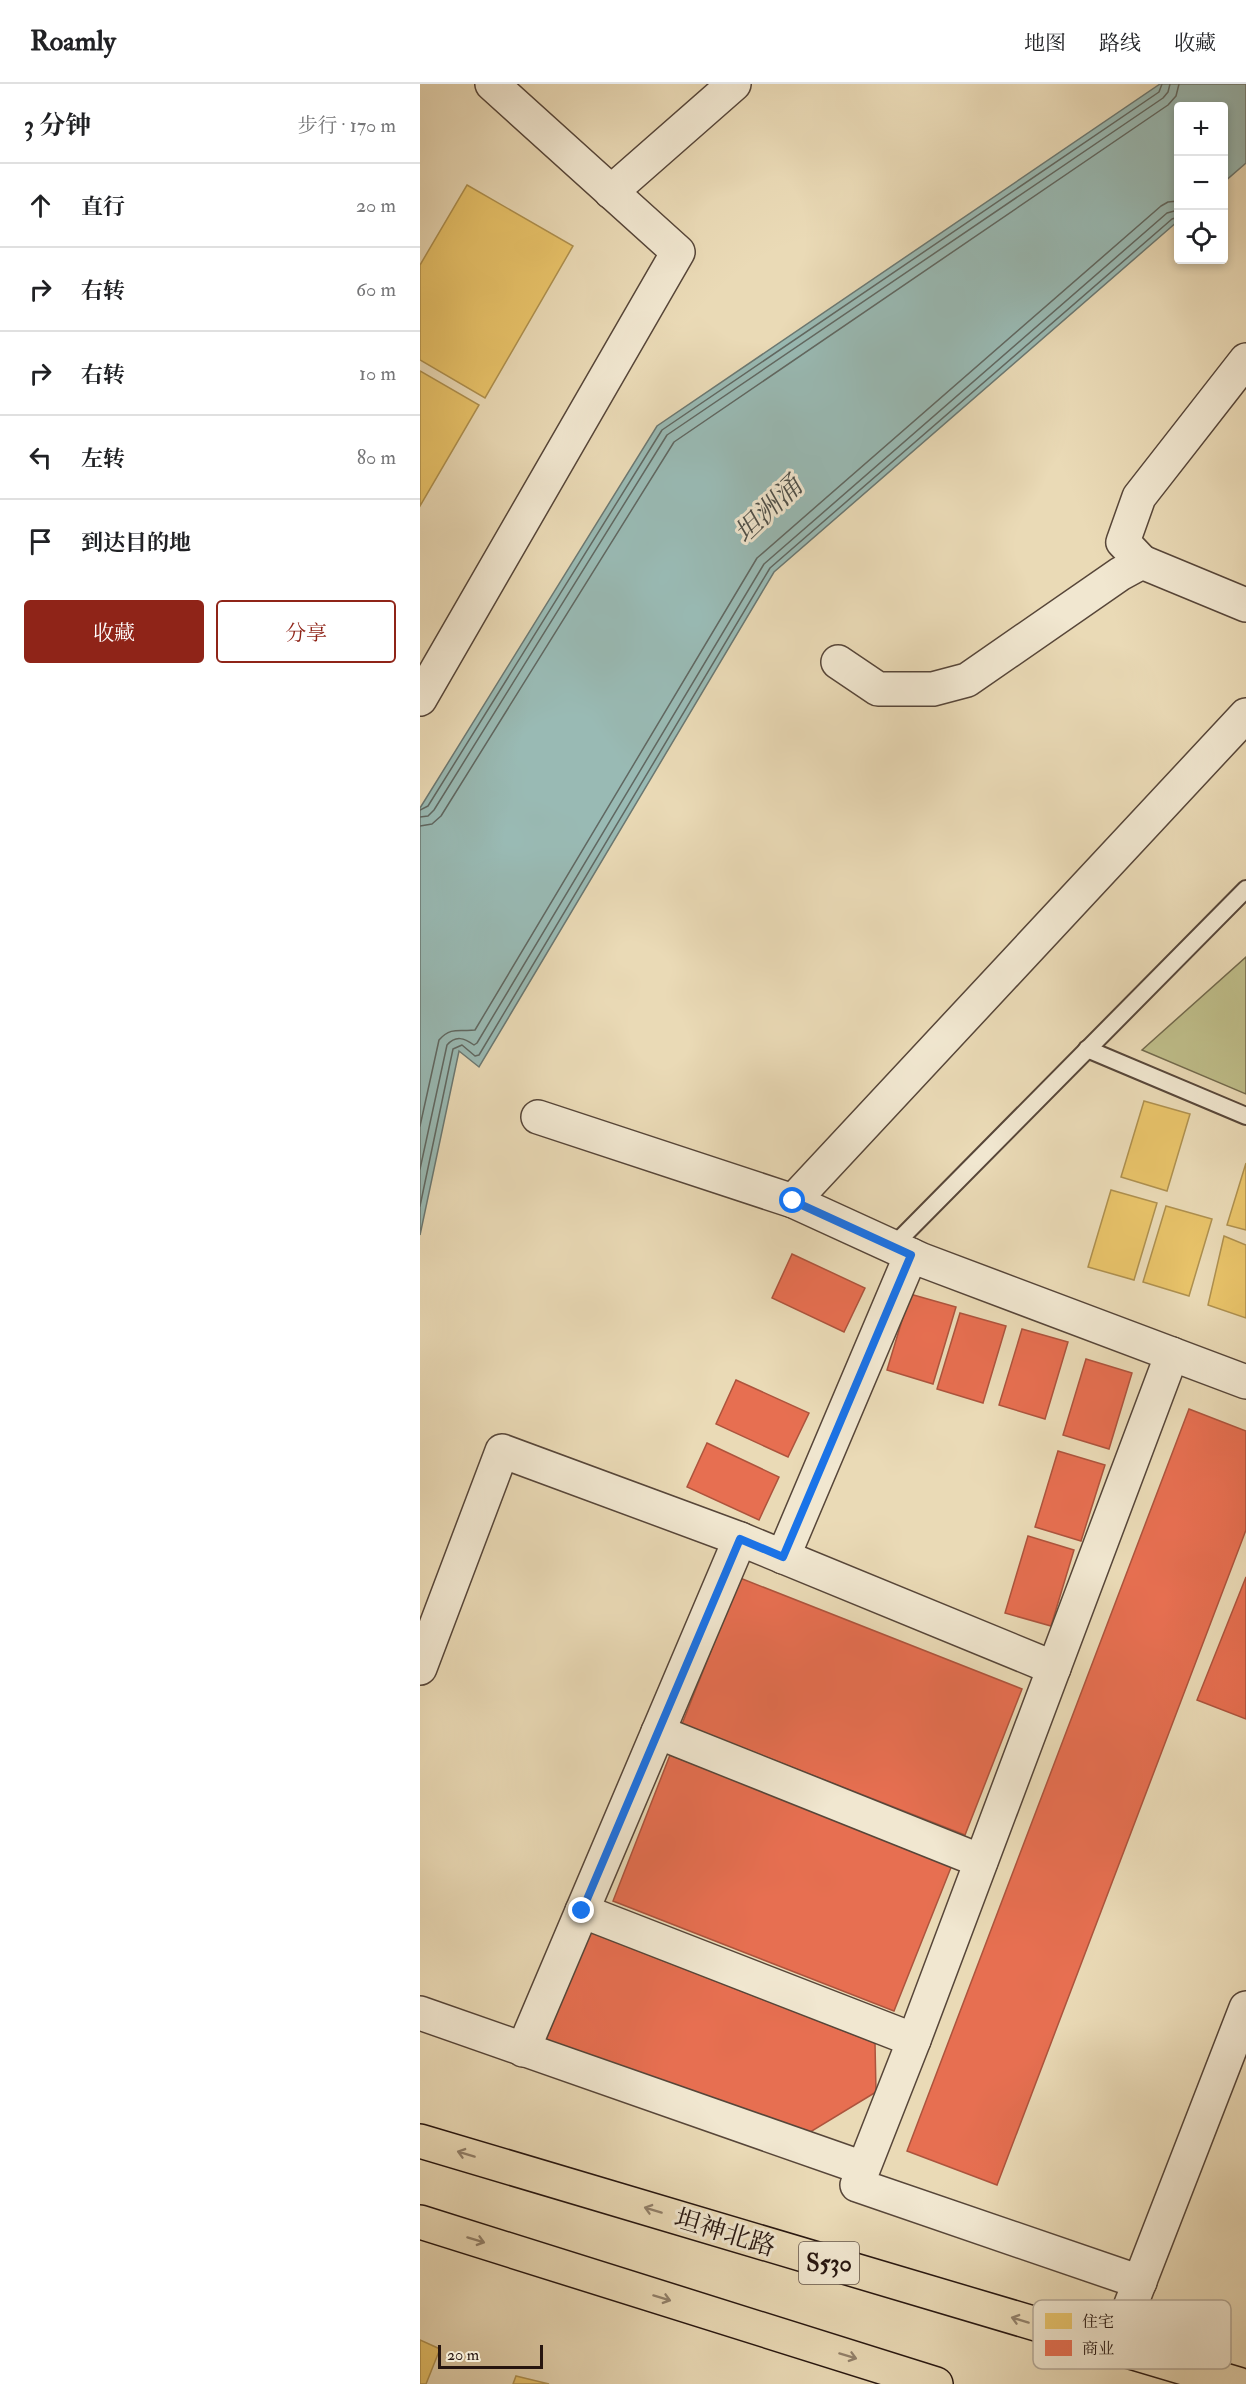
<!DOCTYPE html>
<html lang="zh">
<head>
<meta charset="utf-8">
<style>
	body { margin:0; font-family:"IM FELL Double Pica","Noto Serif SC",serif; background:#f6f6f6; color:#202124 }
	.controls { position:absolute; right:18px; top:18px; display:grid; overflow:hidden; border-radius:6px; box-shadow:0 3px 9px #0003 }
	.controls button { width:54px; height:54px; display:grid; place-items:center; padding:0; border:0; border-bottom:2px solid #e0e0e0; background:#fff; color:#202124; font:30px sans-serif }
	.scale { position:absolute; left:18px; bottom:15px; width:105px; box-sizing:border-box; padding-left:6px; border:3px solid #26150f; border-top:0; font-size:16px; line-height:21px; white-space:nowrap; color:#26150f; -webkit-text-stroke:4px #f1e7d0; paint-order:stroke }
	.stop { position:absolute; width:18px; height:18px; margin:-14px; border:4px solid #1a73e8; border-radius:50%; background:#fff }
	.stop.end { background:#1a73e8; border-color:#fff; box-shadow:0 2px 6px #0008 }
	.list { margin:0; padding:0; list-style:none }
	h2 { display:flex; justify-content:space-between; align-items:center; height:78px; margin:0; padding:0 24px; font-size:26px }
	h2 small { font-size:20px; font-weight:400; color:#757577 }
	.list li { display:grid; grid-template-columns:39px 1fr auto; gap:18px; align-items:center; box-sizing:border-box; height:84px; padding:0 24px; border-top:2px solid #e0e0e0 }
	.list b { display:block; font-size:22px; white-space:nowrap }
	.list em { font-size:20px; font-style:normal; color:#757577 }
	.actions { display:flex; gap:12px; padding:18px 24px }
	.actions a { flex:1; padding:14px 0; border:2px solid #8f2418; border-radius:6px; text-align:center; font-size:21px; color:#8f2418 }
	.actions .main { background:#8f2418; color:#fff }
	.icon { flex:none; width:33px; height:33px; fill:none; stroke:currentColor; stroke-width:2; stroke-linecap:round; stroke-linejoin:round }
	.map { position:relative; flex:none; width:826px; height:2300px; overflow:hidden }
	header { display:flex; align-items:center; gap:36px; box-sizing:border-box; height:84px; padding:0 30px; background:#fff; border-bottom:2px solid #e0e0e0 }
	header strong { font-size:28px }
	nav { display:flex; gap:33px; margin-inline-start:auto; font-size:21px }
	main { display:flex }
	aside { flex:1; background:#fff }
	.map>svg:first-child { display:block }
</style>
</head>
<body>
<header>
<strong>Roamly</strong>
<nav><a>地图</a><a>路线</a><a>收藏</a></nav>
</header>
<main>
<aside>
<h2>3 分钟<small>步行 · 170 m</small></h2>
<ul class="list">
<li><svg class="icon" aria-label="ahead" viewBox="0 0 24 24"><path d="M12 20V5M6 11l6-6 6 6"/></svg><div><b>直行</b></div><em>20 m</em></li>
<li><svg class="icon" aria-label="right" viewBox="0 0 24 24"><path d="M7 20v-9h11M14 6l5 5-5 5"/></svg><div><b>右转</b></div><em>60 m</em></li>
<li><svg class="icon" aria-label="right" viewBox="0 0 24 24"><path d="M7 20v-9h11M14 6l5 5-5 5"/></svg><div><b>右转</b></div><em>10 m</em></li>
<li><svg class="icon" aria-label="left" viewBox="0 0 24 24"><path d="M17 20v-9H6M10 6l-5 5 5 5"/></svg><div><b>左转</b></div><em>80 m</em></li>
<li><svg class="icon" aria-label="arrive" viewBox="0 0 24 24"><path d="M6 21V4h12l-3 4 3 4H6"/></svg><div><b>到达目的地</b></div></li>
</ul>
<div class="actions"><a class="main">收藏</a><a>分享</a></div>
</aside>
<div class="map">
<svg width="826" height="2300" viewBox="0 0 826 2300">
	<rect width="100%" height="100%" fill="#eadab6"/>
	<filter id="stains"><feTurbulence type="fractalNoise" baseFrequency=".00333" numOctaves="4"/><feColorMatrix values="0 0 0 0 .2 0 0 0 0 .09 0 0 0 0 .02 0 0 0 .5 -.17"/></filter>
	<radialGradient id="worn" r=".72"><stop offset=".6" stop-color="#630" stop-opacity="0"/><stop offset="1" stop-color="#630" stop-opacity=".3"/></radialGradient>
	<path fill="#bebd89" stroke="#72694c" stroke-width="1.5" d="M826,873V1010L722,966Z"/>
	<path fill="#99bab4" stroke="#6b7872" stroke-width="1.5" d="M740,0H826V79L804,98V22H758V137L354,488L59,983L39,967L0,1151V724L237,342Z"/>
	<g fill="#e9c46a" stroke="#ae904f" stroke-width="1.5">
		<path d="M47,101L153,162L65,314L0,276V181Z"/>
		<path d="M0,287L59,321L0,422Z"/>
		<path d="M724,1017L770,1030L747,1107L701,1093Z"/>
		<path d="M826,1079V1146L807,1141Z"/>
		<path d="M691,1106L737,1119L714,1196L668,1183Z"/>
		<path d="M746,1122L792,1135L769,1212L723,1198Z"/>
		<path d="M804,1152L826,1161V1234L788,1221Z"/>
		<path d="M0,2256L20,2265L6,2300H0Z"/>
		<path d="M96,2292L129,2300H93Z"/>
	</g>
	<g fill="#e76f51" stroke="#ad543d" stroke-width="1.5">
		<path d="M372,1170L445,1204L424,1248L352,1214Z"/>
		<path d="M490,1210L536,1223L513,1300L467,1286Z"/>
		<path d="M540,1229L586,1242L563,1319L517,1305Z"/>
		<path d="M602,1245L648,1258L625,1335L579,1321Z"/>
		<path d="M666,1275L712,1289L689,1365L643,1351Z"/>
		<path d="M316,1296L389,1329L368,1373L296,1340Z"/>
		<path d="M769,1325L826,1347V1446L577,2101L487,2067Z"/>
		<path d="M287,1359L359,1393L339,1436L267,1403Z"/>
		<path d="M638,1367L685,1381L661,1457L615,1443Z"/>
		<path d="M608,1452L654,1466L631,1542L585,1529Z"/>
		<path d="M826,1493V1635L777,1616Z"/>
		<path d="M320,1494L602,1605L545,1751L262,1640Z"/>
		<path d="M250,1671L532,1781L474,1927L193,1817Z"/>
		<path d="M167,1847L455,1959L456,2008L387,2050L125,1959Z"/>
	</g>
	<g fill="none" stroke-linecap="round" stroke-linejoin="round">
		<g stroke="#606862" stroke-width="1.5">
			<path d="M0,726L8,722L242,346L739,8L742,0"/>
			<path d="M0,733L8,732L14,726L247,351L743,14L748,8L750,0"/>
			<path d="M0,742L12,740L21,732L254,358L748,21L756,12L759,0"/>
			<path d="M0,1042L19,956C31,942 41,948 55,946L337,474L741,122L748,118L758,117"/>
			<path d="M0,1085L27,961C36,951 44,954 54,961L57,959L344,480L747,129L758,126"/>
			<path d="M0,1122L33,965L42,961L55,972L59,971L350,484L752,135L758,133"/>
		</g>
		<defs>
			<g id="service">
				<path d="M667,965L826,1032"/>
				<path d="M473,1162L826,805"/>
			</g>
			<g id="minor">
				<path d="M191,108L314,0"/>
				<path d="M722,478L703,458L719,413L826,276"/>
				<path d="M418,578L458,605H513L547,596L700,490L722,478L826,521"/>
				<path d="M0,615L258,168L72,0"/>
				<path d="M118,1033L373,1117L502,1176L826,1298"/>
				<path d="M373,1117L826,631"/>
				<path d="M363,1473L491,1171"/>
				<path d="M0,1584L82,1367L320,1455"/>
				<path d="M238,1648L561,1777"/>
				<path d="M162,1827L494,1956L437,2101L720,2198"/>
				<path d="M0,1929L443,2084"/>
				<path d="M494,1956L752,1270"/>
				<path d="M103,1966L320,1455L634,1584"/>
				<path d="M694,2264L826,1924"/>
			</g>
			<g id="primary">
				<path d="M0,2057L818,2300"/>
				<path d="M0,2138L516,2300"/>
			</g>
		</defs>
		<use href="#service" stroke="#574639" stroke-width="20"/>
		<use href="#minor" stroke="#574639" stroke-width="36"/>
		<use href="#primary" stroke="#26150f" stroke-width="36"/>
		<use href="#service" stroke="#f1e7d0" stroke-width="16"/>
		<use href="#minor" stroke="#f1e7d0" stroke-width="33"/>
		<use href="#primary" stroke="#eadab6" stroke-width="33"/>
	</g>
	<defs><path id="oneway-shaft" d="M-6 0H5M1.5-3L5.5 0L1.5 3" fill="none" stroke-width="1.6" stroke-linecap="round" stroke-linejoin="round" transform="scale(1.5)"/></defs>
	<g stroke="#92816b">
		<use href="#oneway-shaft" transform="translate(46 2070) rotate(-163)"/>
		<use href="#oneway-shaft" transform="translate(233 2126) rotate(-163)"/>
		<use href="#oneway-shaft" transform="translate(56 2156) rotate(17)"/>
		<use href="#oneway-shaft" transform="translate(242 2214) rotate(17)"/>
		<use href="#oneway-shaft" transform="translate(600 2236) rotate(-163)"/>
		<use href="#oneway-shaft" transform="translate(428 2272) rotate(17)"/>
	</g>
	<g fill="none" stroke-linecap="round" stroke-linejoin="round">
		<path stroke="#1a73e8" stroke-width="8" d="M162,1827L320,1455L363,1473L491,1171L373,1117"/>
	</g>
	<g text-anchor="middle" stroke-width="6" stroke-linejoin="round" paint-order="stroke">
		<rect fill="#f1e7d0" stroke="#635449" stroke-width="1.5" x="379" y="2158" width="60" height="42" rx="4.5"/>
		<g font-size="24" font-weight="bold" fill="#26150f">
			<text x="409" y="2187">S530</text>
		</g>
		<g font-size="26" fill="#26150f" stroke="#f1e7d0">
			<text transform="translate(305 2148) rotate(17)" y="9">坦神北路</text>
		</g>
		<g font-size="27" font-style="italic" fill="#4e4f49" stroke="#f1e7d0">
			<text transform="translate(348 426) rotate(-44)" y="9">坦洲涌</text>
		</g>
	</g>
	<rect x="613" y="2216" width="198" height="69" rx="9" fill="#f1e7d0" stroke="#b4a896" stroke-width="1.5"/>
	<rect x="625" y="2229" width="27" height="16" fill="#e9c46a"/>
	<rect x="625" y="2256" width="27" height="16" fill="#e76f51"/>
	<g font-size="16" fill="#26150f">
		<text x="662" y="2243">住宅</text>
		<text x="662" y="2270">商业</text>
	</g>
	<rect width="100%" height="100%" filter="url(#stains)"/>
	<rect width="100%" height="100%" fill="url(#worn)"/>
</svg>
<div class="controls">
<button>+</button>
<button>−</button>
<button><svg class="icon" aria-label="locate" viewBox="0 0 24 24"><circle cx="12" cy="12" r="6"/><path d="M12 2v4M12 18v4M2 12h4M18 12h4"/></svg></button>
</div>
<div class="scale">20 m</div>
<div class="stop" style="left:373px;top:1117px"></div>
<div class="stop end" style="left:162px;top:1827px"></div>
</div>
</main>
</body>
</html>
